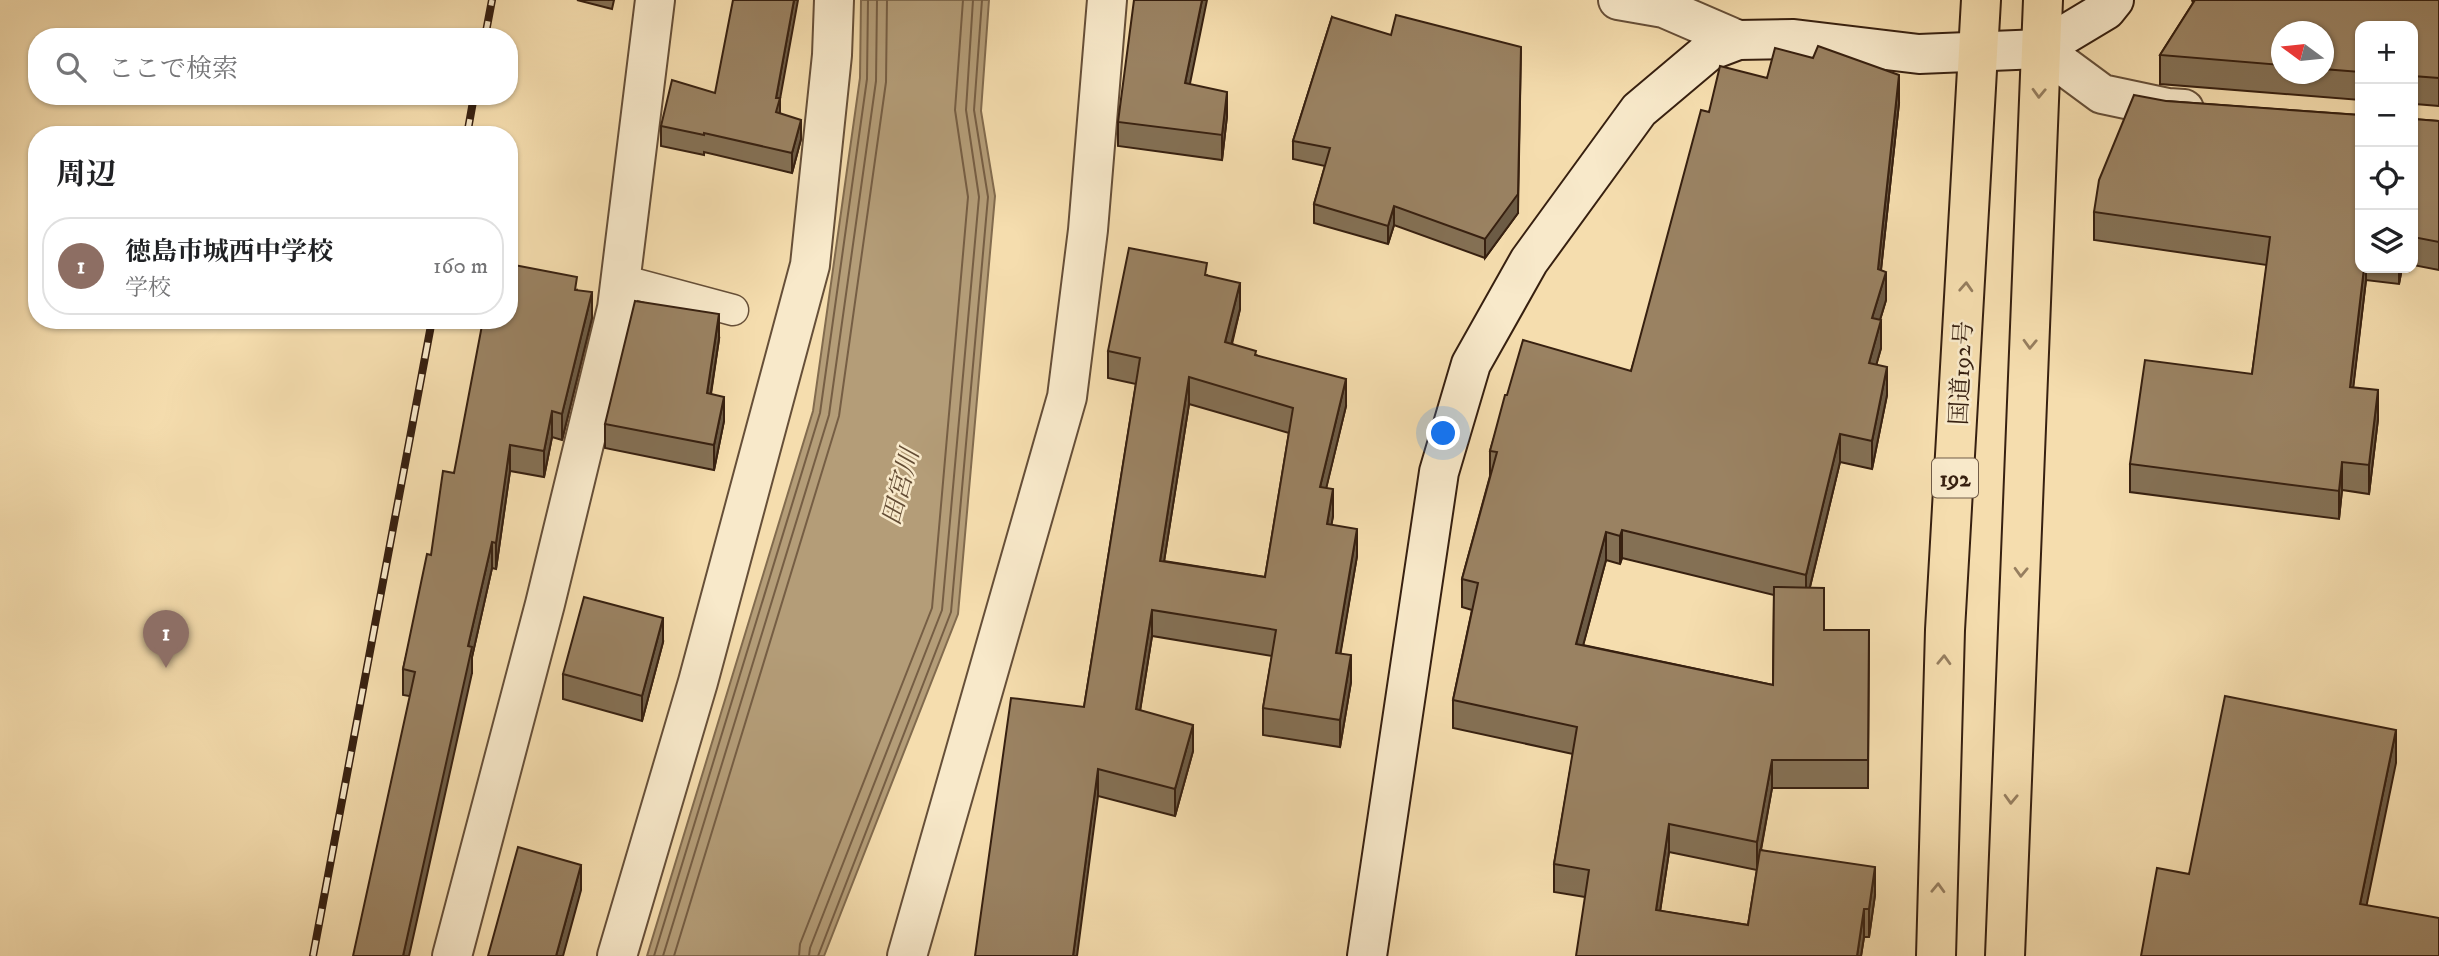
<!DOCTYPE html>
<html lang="ja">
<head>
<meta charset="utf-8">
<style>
	body { margin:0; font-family:"IM FELL DW Pica","Noto Serif JP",serif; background:#f2f2f2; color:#202124 }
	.controls { position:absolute; right:21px; top:21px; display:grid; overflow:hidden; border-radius:14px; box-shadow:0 2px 5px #0004 }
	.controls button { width:63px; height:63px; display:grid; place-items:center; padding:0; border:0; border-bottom:2px solid #e0e0e0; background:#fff; color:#202124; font:35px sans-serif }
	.compass { position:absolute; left:2271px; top:21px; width:63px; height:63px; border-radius:50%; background:#fff; box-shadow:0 2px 5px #0004; rotate:285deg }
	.you { position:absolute; left:1444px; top:434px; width:24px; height:24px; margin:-18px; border:5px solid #fff; border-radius:50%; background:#1a73e8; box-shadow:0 0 0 10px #1a73e833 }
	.badge { display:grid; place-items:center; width:46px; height:46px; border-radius:50%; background:#7c3aed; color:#fff; font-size:23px; font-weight:700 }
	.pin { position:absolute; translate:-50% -58px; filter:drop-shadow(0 2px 4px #0008) }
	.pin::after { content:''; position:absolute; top:37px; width:24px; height:21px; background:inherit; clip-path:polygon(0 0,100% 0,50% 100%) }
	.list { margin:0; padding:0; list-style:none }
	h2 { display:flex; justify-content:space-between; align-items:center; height:91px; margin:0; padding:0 28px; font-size:30px }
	h2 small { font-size:23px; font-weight:400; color:#757577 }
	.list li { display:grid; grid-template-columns:46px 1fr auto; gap:21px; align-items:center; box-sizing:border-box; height:98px; margin:0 14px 14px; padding:0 14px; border:2px solid #e0e0e0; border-radius:28px }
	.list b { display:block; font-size:26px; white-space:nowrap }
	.list p { margin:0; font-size:23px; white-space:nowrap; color:#757577 }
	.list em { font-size:23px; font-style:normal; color:#757577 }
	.icon { flex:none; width:38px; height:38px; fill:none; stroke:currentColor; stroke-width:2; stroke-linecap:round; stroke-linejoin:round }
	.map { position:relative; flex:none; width:2439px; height:956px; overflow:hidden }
	.search { position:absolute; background:#fff; box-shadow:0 2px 5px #0004; left:28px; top:28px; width:490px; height:77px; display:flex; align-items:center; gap:18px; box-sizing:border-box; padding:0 24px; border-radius:28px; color:#757577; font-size:26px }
	.panel { position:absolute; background:#fff; box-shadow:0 2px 5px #0004; left:28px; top:126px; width:490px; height:203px; border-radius:28px }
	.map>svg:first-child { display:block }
</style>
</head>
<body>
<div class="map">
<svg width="2439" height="956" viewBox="0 0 2439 956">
	<rect width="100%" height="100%" fill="#f5ddae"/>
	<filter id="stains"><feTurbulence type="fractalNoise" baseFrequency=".00286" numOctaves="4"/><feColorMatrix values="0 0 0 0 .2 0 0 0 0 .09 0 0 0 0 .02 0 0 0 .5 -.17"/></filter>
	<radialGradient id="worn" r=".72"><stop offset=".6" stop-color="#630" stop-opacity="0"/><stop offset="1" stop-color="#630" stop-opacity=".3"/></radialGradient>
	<path fill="#b49d78" stroke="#826b4e" stroke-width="2" d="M861,0H989L981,111L995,196L958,614L824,956H647L813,411L860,78Z"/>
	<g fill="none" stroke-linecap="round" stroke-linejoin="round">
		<g stroke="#765e44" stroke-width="2">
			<path d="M654,956L820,413L867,79L868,0"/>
			<path d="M663,956L829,415L876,81L877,0"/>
			<path d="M674,956L839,416L886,82L887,0"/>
			<path d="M799,956L800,944L932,608L968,197L955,110L963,0"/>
			<path d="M809,956L810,948L942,610L979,197L966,110L973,0"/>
			<path d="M818,956L951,612L988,197L974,110L982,0"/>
		</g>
		<defs>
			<path id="lane" d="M621,280L733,310"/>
			<g id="street">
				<path d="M1618,0L1664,8L1738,40"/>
				<path d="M2041,49L2102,94L2168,108L2184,109"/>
				<path d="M452,956L545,604L617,308L655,0"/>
				<path d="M617,956L698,682L810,265L832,55L834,0"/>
				<path d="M907,956L1067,397L1088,230L1107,0"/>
			</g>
			<path id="secondary" d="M1367,956L1439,472L1471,364L1529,261L1639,110L1709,51L1738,40L1794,39L1919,54L2041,49L2106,10L2114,0"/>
			<g id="highway">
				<path d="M1936,956L1945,630L1981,0"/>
				<path d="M2005,956L2043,0"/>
			</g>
		</defs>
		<use href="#lane" stroke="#664f38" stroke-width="33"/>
		<use href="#street" stroke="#664f38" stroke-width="42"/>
		<use href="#secondary" stroke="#372010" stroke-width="42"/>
		<use href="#highway" stroke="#372010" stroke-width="42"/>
		<use href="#lane" stroke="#f8e9ca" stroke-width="30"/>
		<use href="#street" stroke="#f8e9ca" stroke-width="38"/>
		<use href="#secondary" stroke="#f8e9ca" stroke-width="38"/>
		<use href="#highway" stroke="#f5ddae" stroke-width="38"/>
		<defs>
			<g id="rail">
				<path d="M485,37L492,0"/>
				<path d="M467,135L474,96"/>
				<path d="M313,956L432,320"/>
			</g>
		</defs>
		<use href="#rail" stroke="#372010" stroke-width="8"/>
		<use href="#rail" stroke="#f8e9ca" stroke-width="5" stroke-dasharray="16" stroke-linecap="butt"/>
	</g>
	<g fill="#847054" stroke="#372010" stroke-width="2" fill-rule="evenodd">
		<path d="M577,0H614L612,9Z"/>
		<path d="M2192,0H2439V106L2415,104L2360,26V100L2160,84V55L2193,3ZM2281,32H2323V74H2281Z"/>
		<path d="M1332,17L1518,213L1485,258L1394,225L1388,244L1314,223V204L1325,166L1293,159V141Z"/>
		<path d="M1767,78L1899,103L1881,270L1886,300L1880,320L1881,348L1876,365L1887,395L1872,469L1840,462L1810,587L1824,630H1869L1868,788H1772L1761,850L1875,895L1869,937H1864L1861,956L1585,897L1554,892V864L1573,754L1453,728V700L1472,610L1462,607V579L1490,476V451L1507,395L1631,371L1709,112ZM1622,558L1774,595L1773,685L1583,645L1606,560L1620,564ZM1669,852L1757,870L1748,925L1660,911Z"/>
		<path d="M1189,84L1227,116L1222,160L1118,146V122Z"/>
		<path d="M715,93L780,99V113L801,139L792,173L704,152V155L661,146V126Z"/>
		<path d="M2166,101L2358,115L2360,268H2402L2399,284L2366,280L2353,387L2378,419L2369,494L2342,490L2339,519L2130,492V464L2252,374L2267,265L2094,240V212Z"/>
		<path d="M2413,119L2439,121V270L2413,265Z"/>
		<path d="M1207,275L1240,309L1232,344L1256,355L1346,406L1326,488L1333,516L1331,525L1357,556L1340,654L1351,682L1340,747L1263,735V708L1272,656L1152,636L1140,710L1193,751L1175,816L1098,796L1084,707L1136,384L1108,378V351ZM1189,404L1289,433L1265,577L1164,561Z"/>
		<path d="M577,290L592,318L562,440L552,437L544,477L510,471L496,569L492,568L472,657V673L409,696L403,695V669L431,555Z"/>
		<path d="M719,339L711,394L724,421L714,470L605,448V424Z"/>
		<path d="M663,642L642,721L563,699V674Z"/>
	</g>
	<g fill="#6c5b45" stroke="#372010" stroke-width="2">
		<path d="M794,0H798L780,99V118L776,132V98Z"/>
		<path d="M1202,0H1207L1185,108V83Z"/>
		<path d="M1521,47L1518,213L1485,258V239Z"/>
		<path d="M1899,75V103L1878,297V269Z"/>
		<path d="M2413,76H2415V104L2413,105Z"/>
		<path d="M1227,92V116L1222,160V135Z"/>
		<path d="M801,120V139L792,173V153Z"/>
		<path d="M1394,206V225L1388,244V226Z"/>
		<path d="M2364,268H2366V280L2350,415V387Z"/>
		<path d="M2399,268H2402L2399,284Z"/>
		<path d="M1886,272V300L1872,346V318Z"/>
		<path d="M1240,283V309L1225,369V342Z"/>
		<path d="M592,292V318L562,440V414Z"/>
		<path d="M719,314V339L707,418V393Z"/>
		<path d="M1881,320V348L1869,391V363Z"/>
		<path d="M1887,367V395L1872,469V441Z"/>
		<path d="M1189,377V404L1160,587V561Z"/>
		<path d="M1346,379V406L1320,514V487Z"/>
		<path d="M2378,390V419L2369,494V465Z"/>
		<path d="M724,397V421L714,470V445Z"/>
		<path d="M552,411V437L544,477V451Z"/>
		<path d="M1840,434V462L1806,603V575Z"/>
		<path d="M510,445V471L496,569V543Z"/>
		<path d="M2342,462V490L2339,519V491Z"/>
		<path d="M1333,489V516L1327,551V524Z"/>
		<path d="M1357,529V556L1336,680V653Z"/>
		<path d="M1622,530V558L1620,564V536Z"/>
		<path d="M1606,532V560L1576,672V644Z"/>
		<path d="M492,542V568L472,657V673L409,956H403L468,646Z"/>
		<path d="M1152,610V636L1136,736V709Z"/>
		<path d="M663,618V642L642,721V696Z"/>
		<path d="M1351,655V682L1340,747V720Z"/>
		<path d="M1193,725V751L1175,816V789Z"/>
		<path d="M2396,730V763L2360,937V904Z"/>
		<path d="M1772,760V788L1757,870V842Z"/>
		<path d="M1098,769V796L1077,956H1073Z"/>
		<path d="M1669,824V852L1656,938V910Z"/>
		<path d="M581,865V890L563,956H556Z"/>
		<path d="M1875,867V895L1869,937V909Z"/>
		<path d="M1864,909V937L1861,956H1857Z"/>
	</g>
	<g fill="#9a8262" stroke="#372010" stroke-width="2" fill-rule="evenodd">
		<path d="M733,0H794L776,98H780L776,112L801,120L792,153L704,133V135L661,126L672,80L715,93Z"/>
		<path d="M1134,0H1202L1185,83L1227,92L1222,135L1118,122Z"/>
		<path d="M2195,0H2439V78L2413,76V26H2360V72L2323,69V32H2281V65L2160,55Z"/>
		<path d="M1396,15L1521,47L1518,194L1485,239L1394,206L1388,226L1314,204L1330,148L1293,141L1332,17L1391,35Z"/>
		<path d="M1818,46L1899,75L1878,269L1886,272L1872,318L1881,320L1869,363L1887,367L1872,441L1840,434L1806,575L1622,530L1620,536L1606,532L1576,644L1773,685L1774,587L1824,588V630H1869L1868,760H1772L1757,842L1669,824L1656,910L1748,925L1760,850L1875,867L1869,909H1864L1857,956H1576L1589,870L1554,864L1577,727L1453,700L1478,583L1462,579L1497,452L1490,451L1505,395H1507L1523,340L1631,371L1701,110L1709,112L1720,66L1767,78L1775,48L1813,58Z"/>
		<path d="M2134,95L2166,101L2360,115V268H2364L2350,387L2378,390L2369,465L2342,462L2339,491L2130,464L2145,360L2252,374L2270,237L2094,212L2099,180Z"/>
		<path d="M2413,119L2439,121V242L2413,237Z"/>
		<path d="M1129,248L1207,263L1205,275L1240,283L1225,342L1256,351L1255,355L1346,379L1320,487L1333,489L1327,524L1357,529L1336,653L1351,655L1340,720L1263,708L1276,630L1152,610L1136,709L1193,725L1175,789L1098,769L1073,956H975L1011,698L1084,707L1140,358L1108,351ZM1189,377L1293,408L1265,577L1160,561Z"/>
		<path d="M509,264L577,277L575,290L592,292L562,414L552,411L544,451L510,445L496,543L492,542L468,646L472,647L403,956H353L415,672L403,669L427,554L431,555L443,471L454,473L483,320H509Z"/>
		<path d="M635,301L719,314L707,393L724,397L714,445L605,424Z"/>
		<path d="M584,597L663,618L642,696L563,674Z"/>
		<path d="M2225,696L2396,730L2360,904L2439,918V956H2141L2157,868L2189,874Z"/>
		<path d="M518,847L581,865L556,956H488Z"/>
	</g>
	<defs><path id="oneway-chevron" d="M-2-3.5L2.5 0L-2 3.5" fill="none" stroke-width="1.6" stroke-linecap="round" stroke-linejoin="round" transform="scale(1.75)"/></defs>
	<g stroke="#967e5f">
		<use href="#oneway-chevron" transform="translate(2039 93) rotate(92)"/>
		<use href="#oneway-chevron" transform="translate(1966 287) rotate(-87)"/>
		<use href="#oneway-chevron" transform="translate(2030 344) rotate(92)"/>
		<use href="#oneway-chevron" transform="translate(2021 572) rotate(92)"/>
		<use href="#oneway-chevron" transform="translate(1944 660) rotate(-88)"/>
		<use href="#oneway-chevron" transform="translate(2011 799) rotate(92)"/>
		<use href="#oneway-chevron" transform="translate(1938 888) rotate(-88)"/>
	</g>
	<g text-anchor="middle" stroke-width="5" stroke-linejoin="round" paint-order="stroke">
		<rect fill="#f8e9ca" stroke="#715c48" stroke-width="2" x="1932" y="458.5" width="46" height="39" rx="5"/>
		<g font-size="23" font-weight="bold" fill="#372010">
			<text x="1955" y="486">192</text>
		</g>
		<g font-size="24" fill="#372010" stroke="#f8e9ca">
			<text transform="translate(1961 373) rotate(-87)" y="8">国道192号</text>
		</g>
		<g font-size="26" font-style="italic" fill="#634c34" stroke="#f8e9ca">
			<text transform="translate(900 487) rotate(-75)" y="9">田宮川</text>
		</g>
	</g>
	<rect width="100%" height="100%" filter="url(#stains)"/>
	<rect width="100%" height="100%" fill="url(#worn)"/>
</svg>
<div class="controls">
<button>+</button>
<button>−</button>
<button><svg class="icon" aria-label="locate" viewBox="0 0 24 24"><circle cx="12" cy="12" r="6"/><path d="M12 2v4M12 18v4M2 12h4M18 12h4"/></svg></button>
<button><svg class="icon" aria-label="layers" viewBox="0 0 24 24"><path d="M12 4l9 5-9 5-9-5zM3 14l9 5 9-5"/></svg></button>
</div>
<svg class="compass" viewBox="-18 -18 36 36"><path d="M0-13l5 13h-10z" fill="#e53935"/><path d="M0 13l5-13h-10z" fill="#757577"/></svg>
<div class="you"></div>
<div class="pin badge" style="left:166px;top:668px;background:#8d6e63">1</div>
<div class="search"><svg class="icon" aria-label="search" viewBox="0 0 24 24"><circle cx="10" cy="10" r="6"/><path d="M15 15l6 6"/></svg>ここで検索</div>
<section class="panel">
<h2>周辺<small></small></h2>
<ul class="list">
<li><span class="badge" style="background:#8d6e63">1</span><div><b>徳島市城西中学校</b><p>学校</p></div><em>160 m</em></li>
</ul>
</section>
</div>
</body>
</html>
